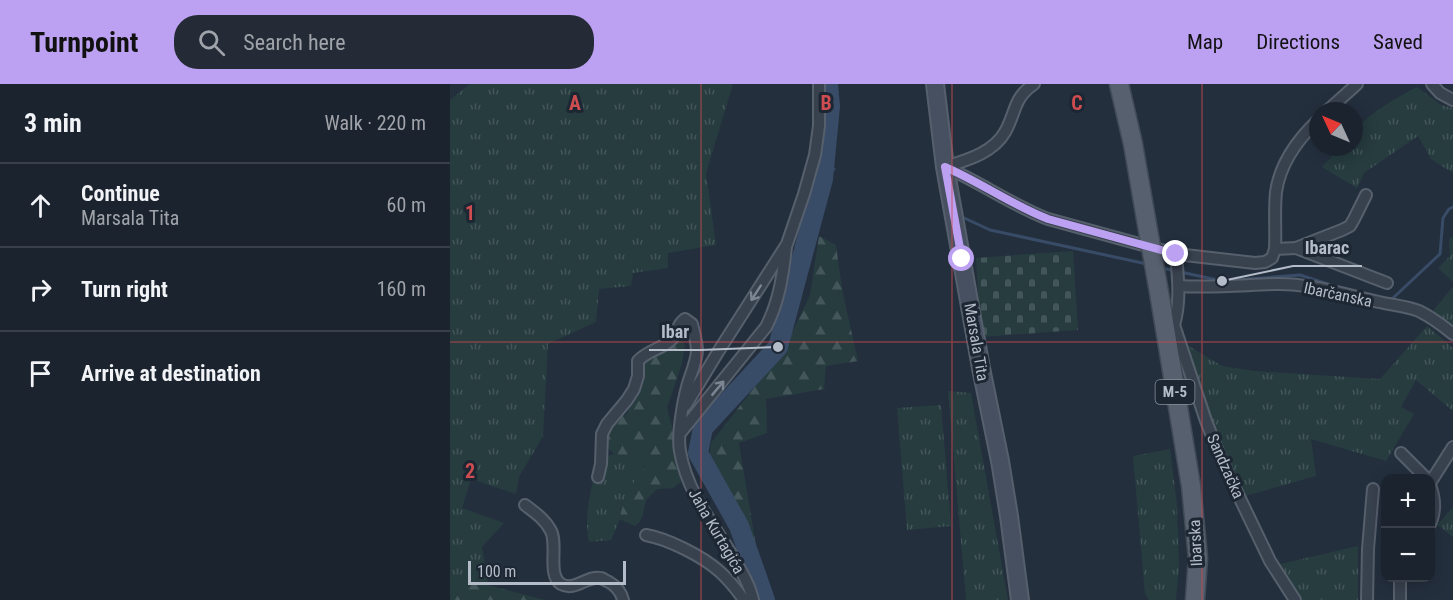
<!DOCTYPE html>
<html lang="en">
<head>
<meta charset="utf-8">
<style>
	body { margin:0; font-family:"Roboto Condensed",sans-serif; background:#242b36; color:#f1f3f6 }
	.controls { position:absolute; right:18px; bottom:18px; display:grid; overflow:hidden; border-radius:12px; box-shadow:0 3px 15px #0003 }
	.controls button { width:54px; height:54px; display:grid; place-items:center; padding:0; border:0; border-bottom:2px solid #39404a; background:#1b232e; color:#f1f3f6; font:30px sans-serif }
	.compass { position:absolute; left:859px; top:18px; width:54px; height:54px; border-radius:50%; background:#1b232e; box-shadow:0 3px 15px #0003; rotate:314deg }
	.scale { position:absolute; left:18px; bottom:15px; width:158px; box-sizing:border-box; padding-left:6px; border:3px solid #b4bcc9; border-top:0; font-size:16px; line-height:21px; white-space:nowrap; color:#b4bcc9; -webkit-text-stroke:4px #1d2633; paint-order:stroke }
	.stop { position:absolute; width:18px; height:18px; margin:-14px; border:4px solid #bca0f2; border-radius:50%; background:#fff }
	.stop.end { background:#bca0f2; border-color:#fff; box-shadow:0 2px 6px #0008 }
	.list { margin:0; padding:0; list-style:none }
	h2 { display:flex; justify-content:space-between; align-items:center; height:78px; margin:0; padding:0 24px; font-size:26px }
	h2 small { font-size:20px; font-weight:400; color:#a0a4aa }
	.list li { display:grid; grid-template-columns:39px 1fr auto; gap:18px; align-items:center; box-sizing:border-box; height:84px; padding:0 24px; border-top:2px solid #39404a }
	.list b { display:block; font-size:22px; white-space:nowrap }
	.list p { margin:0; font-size:20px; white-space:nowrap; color:#a0a4aa }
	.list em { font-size:20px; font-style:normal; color:#a0a4aa }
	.icon { flex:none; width:33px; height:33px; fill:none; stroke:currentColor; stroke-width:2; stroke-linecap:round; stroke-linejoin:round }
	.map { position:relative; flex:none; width:1003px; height:516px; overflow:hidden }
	header { display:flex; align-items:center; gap:36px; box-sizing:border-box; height:84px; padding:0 30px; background:#bca0f2; color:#111 }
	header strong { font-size:28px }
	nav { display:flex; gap:33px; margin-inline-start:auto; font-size:21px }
	.search { width:420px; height:54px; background:#242b36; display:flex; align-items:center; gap:15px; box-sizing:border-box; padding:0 21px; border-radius:24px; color:#a0a4aa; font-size:22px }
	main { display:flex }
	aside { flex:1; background:#1b232e }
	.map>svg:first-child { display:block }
</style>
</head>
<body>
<header>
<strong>Turnpoint</strong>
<div class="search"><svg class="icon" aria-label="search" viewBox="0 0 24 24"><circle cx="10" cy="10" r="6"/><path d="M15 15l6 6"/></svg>Search here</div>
<nav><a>Map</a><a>Directions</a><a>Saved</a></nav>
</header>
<main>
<aside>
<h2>3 min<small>Walk · 220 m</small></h2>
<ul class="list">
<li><svg class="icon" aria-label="ahead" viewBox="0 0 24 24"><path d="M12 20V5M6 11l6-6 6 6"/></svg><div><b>Continue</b><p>Marsala Tita</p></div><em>60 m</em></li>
<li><svg class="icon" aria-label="right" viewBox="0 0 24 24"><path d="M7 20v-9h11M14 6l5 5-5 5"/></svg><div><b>Turn right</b></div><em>160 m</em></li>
<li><svg class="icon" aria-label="arrive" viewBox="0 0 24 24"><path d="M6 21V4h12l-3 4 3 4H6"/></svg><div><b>Arrive at destination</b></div></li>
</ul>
</aside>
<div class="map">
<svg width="1003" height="516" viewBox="0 0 1003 516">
	<defs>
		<pattern id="grass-tufts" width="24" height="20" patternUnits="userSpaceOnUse" patternTransform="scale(1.5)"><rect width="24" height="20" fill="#263c3f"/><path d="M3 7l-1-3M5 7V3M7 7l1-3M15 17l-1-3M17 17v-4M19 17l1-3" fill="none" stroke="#435659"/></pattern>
		<pattern id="forest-firs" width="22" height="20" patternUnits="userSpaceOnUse" patternTransform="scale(1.5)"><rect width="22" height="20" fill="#263c3f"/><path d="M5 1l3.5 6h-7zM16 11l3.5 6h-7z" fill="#435659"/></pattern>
		<pattern id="cemetery-stones" width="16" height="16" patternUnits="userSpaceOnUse" patternTransform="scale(1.5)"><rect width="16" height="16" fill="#263c3f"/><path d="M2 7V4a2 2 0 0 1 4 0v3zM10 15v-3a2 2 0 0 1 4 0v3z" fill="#435659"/></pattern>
	</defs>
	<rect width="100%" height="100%" fill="#242f3e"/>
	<g fill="url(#grass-tufts)">
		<path d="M20,0H283L256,89L266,161L218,169V184L183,189L181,202L149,205L146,238L98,260L93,352L69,393L66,410L21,395L12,424L54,439L32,463L38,501L0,491V16Z"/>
		<path d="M967,3L991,21L1003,24V89L981,75L968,52L914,89L907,104L872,83L890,63H904V47C921,28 944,15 967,3Z"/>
		<path d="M1003,152V198L988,184L1000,172L999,155Z"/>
		<path d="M1003,203V250L980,230Z"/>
		<path d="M977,242L1003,264V327L966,296L951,323L964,330L936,377L861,355L866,392L795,412L768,351L734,259L772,282L805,287L930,295Z"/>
		<path d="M498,307L521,309L558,516H516Z"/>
		<path d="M491,321L501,442L457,446L447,324Z"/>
		<path d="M720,365L727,421L729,482L726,516H699L695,510L683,372Z"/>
		<path d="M164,370L177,372L192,377L195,384L177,408L170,435L161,456L139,458C133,431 142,402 148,375Z"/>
		<path d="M1003,423V453L987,441Z"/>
		<path d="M908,462V516H848L826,481Z"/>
	</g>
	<g fill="url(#forest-firs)">
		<path d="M369,152L386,161L392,205L408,277L376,282L374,305L316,315L317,349L289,359L307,468L259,375L261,359L335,264L360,211Z"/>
		<path d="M227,245L235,262L232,279L217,324L226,356L225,375L231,398L223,404L207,405L196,416L192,434L185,442L169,435L177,408L195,383L191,377L177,372L164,370L152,359L163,337L177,330L182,315L191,278Z"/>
		<path d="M0,491L95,516H0Z"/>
	</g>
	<path fill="url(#cemetery-stones)" d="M623,167L628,246L531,253L526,174Z"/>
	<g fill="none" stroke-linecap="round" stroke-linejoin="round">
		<g stroke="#394c67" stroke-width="3">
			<path d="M374,84L384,85"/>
			<path d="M510,132L540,146L697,180"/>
			<path d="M712,184L772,197L850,191L890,204"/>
			<path d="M935,214L942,215L990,170L993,134L999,125L1003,123"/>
		</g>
		<path stroke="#394c67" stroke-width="20" d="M315,516L289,442L248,369L253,344L328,263L373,95L380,22L378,0"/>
		<defs>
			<g id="street">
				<path d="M982,0L990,9L1003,16"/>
				<path d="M877,27L907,0"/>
				<path d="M495,83C530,98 562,121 598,135L726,170C728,194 731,217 724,241L714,242"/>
				<path d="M495,83C517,76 543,69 555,48C566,29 563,14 584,0"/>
				<path d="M846,164L937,199"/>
				<path d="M825,165L846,164L892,146L900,142L904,135L916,111"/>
				<path d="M726,170L805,179L815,178L822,174L825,165C826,147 824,127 826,108C830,80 848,55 868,36"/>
				<path d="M729,202C762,204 793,201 825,200C861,199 895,211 929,218C942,221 956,222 969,227C981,233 992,241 1003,250"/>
				<path d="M724,241L756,337L771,375L820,477L845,516"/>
				<path d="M236,321L268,268L337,160L354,110L365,71L369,42V0"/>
				<path d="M231,348L316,243C329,218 333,191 336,163"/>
				<path d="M951,369L976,394"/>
				<path d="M148,393L151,380L152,350L157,340L177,316L184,305L188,292V277C197,266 213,265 222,255C228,249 227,240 235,235L242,240C244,249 247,258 247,267C246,280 240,291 237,303C233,318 227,351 230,367C236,404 259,435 279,466C288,482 299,498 303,516"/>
				<path d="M980,399L1003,363"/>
				<path d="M980,401C985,414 986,427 980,440"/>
				<path d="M75,421C84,428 95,435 101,447C108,461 97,491 111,500C125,508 137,491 151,494C154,495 156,497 159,498C166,502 171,508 173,516"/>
				<path d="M196,451C218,455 252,472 269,487C278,495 287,506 294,516"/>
				<path d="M950,494V516"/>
				<path d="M917,516L918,465L923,405"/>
			</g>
			<path id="secondary" d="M485,0L495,83L531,284L550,377L559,432L570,516"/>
			<g id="primary">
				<path d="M669,0L683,60L696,135"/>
				<path d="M710,214L741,402L748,474L745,516"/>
			</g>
		</defs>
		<use href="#street" stroke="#565f6c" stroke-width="14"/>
		<use href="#secondary" stroke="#565f6c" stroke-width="20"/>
		<use href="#primary" stroke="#414a57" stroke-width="21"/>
		<use href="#street" stroke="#38414e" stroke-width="10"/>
		<use href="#secondary" stroke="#465061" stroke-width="16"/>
		<use href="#primary" stroke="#56606e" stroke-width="18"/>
		<defs>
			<path id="primary-bridge" d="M696,135L710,214"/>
		</defs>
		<use href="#primary-bridge" stroke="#414a57" stroke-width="21" stroke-linecap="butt"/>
		<use href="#primary-bridge" stroke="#56606e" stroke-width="18"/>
	</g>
	<defs><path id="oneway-shaft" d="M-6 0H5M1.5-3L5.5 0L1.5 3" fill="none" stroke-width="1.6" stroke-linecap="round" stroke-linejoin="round" transform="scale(1.5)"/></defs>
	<g stroke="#7c8592">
		<use href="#oneway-shaft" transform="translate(306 209) rotate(123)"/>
		<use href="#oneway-shaft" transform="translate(268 304) rotate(-50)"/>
	</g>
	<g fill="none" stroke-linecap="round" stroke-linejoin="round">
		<path stroke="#bca0f2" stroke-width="8" d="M512,175L495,83C530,98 562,121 598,135L726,170"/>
	</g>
	<path fill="none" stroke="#ce4d50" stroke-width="1.5" stroke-opacity="0.55" d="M251,0V516M502,0V516M752,0V516M0,258H1003"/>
	<g text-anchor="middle" stroke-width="6" stroke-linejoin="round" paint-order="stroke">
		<rect fill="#1d2633" stroke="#878f9c" stroke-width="1.5" x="705.5" y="296" width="39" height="24" rx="4.5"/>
		<g font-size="15" font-weight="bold" fill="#b4bcc9">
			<text x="725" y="313">M-5</text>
		</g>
		<g font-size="16" fill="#b4bcc9" stroke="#1d2633">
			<text transform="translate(888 210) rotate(12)" y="6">Ibarčanska</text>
			<text transform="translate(527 258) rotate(80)" y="6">Marsala Tita</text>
			<text transform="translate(776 382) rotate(66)" y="6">Sandzačka</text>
			<text transform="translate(267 447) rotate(60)" y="6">Jaha Kurtagića</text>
			<text transform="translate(745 459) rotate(-93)" y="6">Ibarska</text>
		</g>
	</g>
	<g font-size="20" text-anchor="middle" font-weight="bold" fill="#ce4d50" stroke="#1d2633" stroke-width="6" stroke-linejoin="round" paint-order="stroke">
		<text x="125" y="26">A</text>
		<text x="376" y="26">B</text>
		<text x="627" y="26">C</text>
		<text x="20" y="136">1</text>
		<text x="20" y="394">2</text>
	</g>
	<path fill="none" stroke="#b4bcc9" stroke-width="2" d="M772 197L843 182H912M328 263L251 266H199"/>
	<g fill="#b4bcc9" stroke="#1d2633" stroke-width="2">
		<circle cx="772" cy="197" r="6"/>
		<circle cx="328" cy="263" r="6"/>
	</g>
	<g font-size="18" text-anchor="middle" font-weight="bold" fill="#b4bcc9" stroke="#1d2633" stroke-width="6" stroke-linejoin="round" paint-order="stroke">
		<text x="877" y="170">Ibarac</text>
		<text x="225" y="254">Ibar</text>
	</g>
</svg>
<div class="controls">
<button>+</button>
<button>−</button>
</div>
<svg class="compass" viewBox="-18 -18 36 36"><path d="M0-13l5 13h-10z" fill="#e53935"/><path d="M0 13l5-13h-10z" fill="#a0a4aa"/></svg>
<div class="scale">100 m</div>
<div class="stop" style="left:512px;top:175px"></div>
<div class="stop end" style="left:726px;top:170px"></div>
</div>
</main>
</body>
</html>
